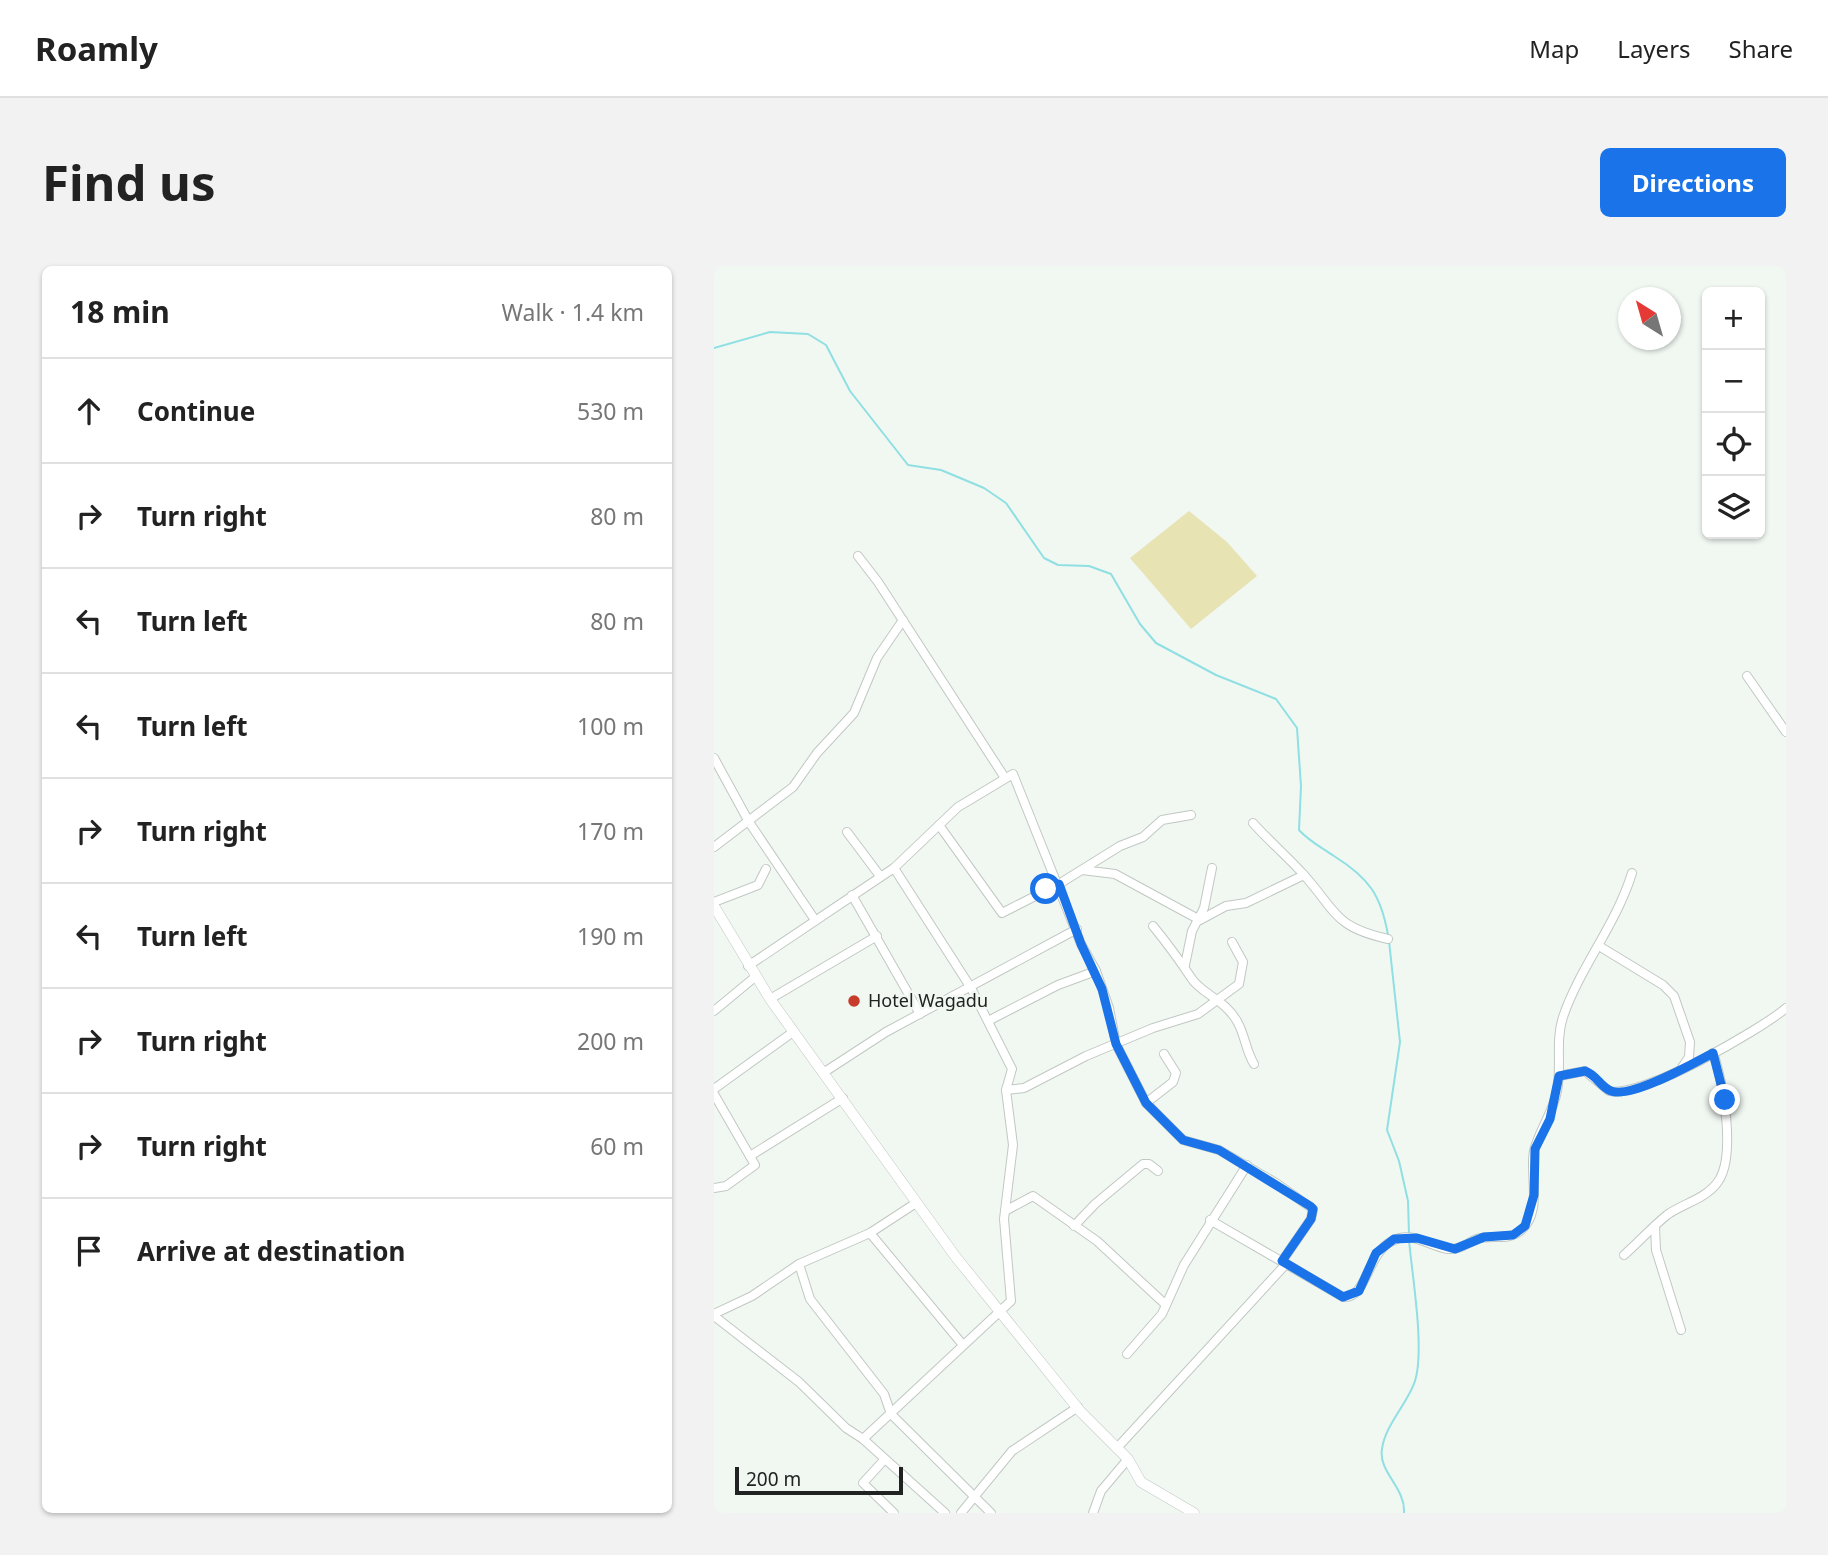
<!DOCTYPE html>
<html lang="en">
<head>
<meta charset="utf-8">
<style>
	body { margin:0; font-family:"Noto Sans",sans-serif; background:#f2f2f2; color:#222 }
	.controls { position:absolute; right:21px; top:21px; display:grid; overflow:hidden; border-radius:10px; box-shadow:0 2px 5px #0004 }
	.controls button { width:63px; height:63px; display:grid; place-items:center; padding:0; border:0; border-bottom:2px solid #e0e0e0; background:#fff; color:#222; font:35px sans-serif }
	.compass { position:absolute; left:904px; top:21px; width:63px; height:63px; border-radius:50%; background:#fff; box-shadow:0 2px 5px #0004; rotate:323deg }
	.scale { position:absolute; left:21px; bottom:18px; width:168px; box-sizing:border-box; padding-left:7px; border:4px solid #202321; border-top:0; font-size:19px; line-height:24px; white-space:nowrap; color:#202321; -webkit-text-stroke:5px #f1f8f2; paint-order:stroke }
	.stop { position:absolute; width:21px; height:21px; margin:-16px; border:5px solid #1a73e8; border-radius:50%; background:#fff }
	.stop.end { background:#1a73e8; border-color:#fff; box-shadow:0 2px 7px #0008 }
	.list { margin:0; padding:0; list-style:none }
	h2 { display:flex; justify-content:space-between; align-items:center; height:91px; margin:0; padding:0 28px; font-size:30px }
	h2 small { font-size:23px; font-weight:400; color:#767676 }
	.list li { display:grid; grid-template-columns:46px 1fr auto; gap:21px; align-items:center; box-sizing:border-box; height:105px; padding:0 28px; border-top:2px solid #e0e0e0 }
	.list b { display:block; font-size:26px; white-space:nowrap }
	.list em { font-size:23px; font-style:normal; color:#767676 }
	.icon { flex:none; width:38px; height:38px; fill:none; stroke:currentColor; stroke-width:2; stroke-linecap:round; stroke-linejoin:round }
	.map { position:relative; flex:none; width:1072px; height:1247px; overflow:hidden; border-radius:10px }
	header { display:flex; align-items:center; gap:42px; box-sizing:border-box; height:98px; padding:0 35px; background:#fff; border-bottom:2px solid #e0e0e0 }
	header strong { font-size:33px }
	nav { display:flex; gap:38px; margin-inline-start:auto; font-size:24px }
	.intro { display:flex; align-items:center; justify-content:space-between; box-sizing:border-box; height:168px; padding:0 42px }
	h1 { margin:0; font-size:49px }
	.button { padding:18px 32px; border-radius:10px; background:#1a73e8; color:#fff; font-size:24px; font-weight:700 }
	main { display:flex; gap:42px; padding:0 42px }
	aside { flex:1; background:#fff; border-radius:10px; box-shadow:0 2px 5px #0004 }
	.map>svg:first-child { display:block }
</style>
</head>
<body>
<header>
<strong>Roamly</strong>
<nav><a>Map</a><a>Layers</a><a>Share</a></nav>
</header>
<div class="intro"><h1>Find us</h1><a class="button">Directions</a></div>
<main>
<aside>
<h2>18 min<small>Walk · 1.4 km</small></h2>
<ul class="list">
<li><svg class="icon" aria-label="ahead" viewBox="0 0 24 24"><path d="M12 20V5M6 11l6-6 6 6"/></svg><div><b>Continue</b></div><em>530 m</em></li>
<li><svg class="icon" aria-label="right" viewBox="0 0 24 24"><path d="M7 20v-9h11M14 6l5 5-5 5"/></svg><div><b>Turn right</b></div><em>80 m</em></li>
<li><svg class="icon" aria-label="left" viewBox="0 0 24 24"><path d="M17 20v-9H6M10 6l-5 5 5 5"/></svg><div><b>Turn left</b></div><em>80 m</em></li>
<li><svg class="icon" aria-label="left" viewBox="0 0 24 24"><path d="M17 20v-9H6M10 6l-5 5 5 5"/></svg><div><b>Turn left</b></div><em>100 m</em></li>
<li><svg class="icon" aria-label="right" viewBox="0 0 24 24"><path d="M7 20v-9h11M14 6l5 5-5 5"/></svg><div><b>Turn right</b></div><em>170 m</em></li>
<li><svg class="icon" aria-label="left" viewBox="0 0 24 24"><path d="M17 20v-9H6M10 6l-5 5 5 5"/></svg><div><b>Turn left</b></div><em>190 m</em></li>
<li><svg class="icon" aria-label="right" viewBox="0 0 24 24"><path d="M7 20v-9h11M14 6l5 5-5 5"/></svg><div><b>Turn right</b></div><em>200 m</em></li>
<li><svg class="icon" aria-label="right" viewBox="0 0 24 24"><path d="M7 20v-9h11M14 6l5 5-5 5"/></svg><div><b>Turn right</b></div><em>60 m</em></li>
<li><svg class="icon" aria-label="arrive" viewBox="0 0 24 24"><path d="M6 21V4h12l-3 4 3 4H6"/></svg><div><b>Arrive at destination</b></div></li>
</ul>
</aside>
<div class="map">
<svg width="1072" height="1247" viewBox="0 0 1072 1247">
	<rect width="100%" height="100%" fill="#f1f8f2"/>
	<path fill="#e8e3b3" d="M475,245L513,276L543,310L477,363L416,292Z"/>
	<g fill="none" stroke-linecap="round" stroke-linejoin="round">
		<g stroke="#8fdfe3" stroke-width="2">
			<path d="M0,82L56,66L94,68L112,79L136,125L194,199L227,204L270,222L292,237L330,292L344,299L375,300L397,308L426,358L442,377L502,409L562,433L583,462L587,520L585,564C596,576 607,581 620,590C655,612 667,629 674,669"/>
			<path d="M675,675L686,776L673,864L685,895L694,935L695,968"/>
			<path d="M690,1247C692,1222 664,1206 668,1183C671,1159 694,1137 701,1115C711,1083 698,1009 695,974"/>
		</g>
		<defs>
			<g id="minor">
				<path d="M144,290L164,316L291,512"/>
				<path d="M1033,410L1072,466"/>
				<path d="M0,492L35,556L101,654"/>
				<path d="M539,557C555,575 574,591 590,609C623,646 620,661 674,673"/>
				<path d="M225,559L288,647L345,618L406,580L429,571L448,554L477,549"/>
				<path d="M133,566L166,610"/>
				<path d="M0,581L79,521L103,487L140,447L163,392L189,354"/>
				<path d="M368,604L401,608L486,654L512,640L532,637L590,609"/>
				<path d="M138,629L206,748"/>
				<path d="M0,636L44,619L52,603"/>
				<path d="M439,660C453,677 466,695 478,713C488,728 512,734 524,757C531,770 532,785 540,798"/>
				<path d="M885,680L949,719L960,730L976,776L975,791L967,803"/>
				<path d="M471,699L478,665L490,642L498,602"/>
				<path d="M34,700L180,602L244,541L299,508L367,678L382,705L395,742L402,778L432,837L469,874L505,884L562,917L599,943L597,953L568,995"/>
				<path d="M56,733L163,670"/>
				<path d="M0,745L41,711"/>
				<path d="M274,755L344,719L382,705"/>
				<path d="M109,807L172,766L363,663"/>
				<path d="M845,810L871,805L895,825C927,833 1046,764 1072,742"/>
				<path d="M0,823L79,766"/>
				<path d="M292,824L310,822L372,790L439,762L484,748L525,718L529,696L518,676"/>
				<path d="M0,828L41,899L12,920L0,922"/>
				<path d="M432,837L459,816L462,807L450,788"/>
				<path d="M36,890L129,832"/>
				<path d="M291,945L319,930L383,975L452,1039"/>
				<path d="M496,954L629,1031C653,1033 653,987 678,975C698,964 714,980 734,983C746,984 753,977 763,973C777,968 792,975 805,966C830,947 815,910 820,885C825,864 839,847 843,825C848,801 841,775 849,751C866,701 902,659 918,607"/>
				<path d="M360,960L381,938L429,898H435L444,905"/>
				<path d="M941,960L942,984L967,1064"/>
				<path d="M156,967L249,1079"/>
				<path d="M910,989C925,976 938,961 953,949C968,938 991,933 1003,917C1023,892 1009,815 999,787"/>
				<path d="M85,998L96,1033L170,1128L177,1148L277,1247"/>
				<path d="M0,1048L38,1030L85,998L156,967L202,937"/>
				<path d="M0,1050L85,1116L132,1162L149,1173L231,1247"/>
				<path d="M413,1088L448,1048L470,999L533,899"/>
				<path d="M149,1173L297,1035L290,953L299,879L292,824L298,803L257,722L180,602"/>
				<path d="M403,1182L572,998"/>
				<path d="M170,1194L149,1217L180,1247"/>
				<path d="M247,1247L298,1185L364,1141"/>
				<path d="M379,1247L387,1225L414,1193"/>
			</g>
			<path id="major" d="M0,640L56,733L241,990L366,1145L414,1193L427,1216L480,1247"/>
		</defs>
		<use href="#minor" stroke="#c1c8c3" stroke-width="10"/>
		<use href="#major" stroke="#c1c8c3" stroke-width="11"/>
		<use href="#minor" stroke="#fff" stroke-width="8"/>
		<use href="#major" stroke="#fff" stroke-width="10"/>
	</g>
	<g fill="none" stroke-linecap="round" stroke-linejoin="round">
		<path stroke="#1a73e8" stroke-width="9" d="M332,623L345,618L367,678L388,723L402,778L432,837L469,874L505,884L596,940L599,943L597,953L568,995L629,1031L645,1025L662,987L680,973L703,972L741,983L770,971L799,969L811,960L820,929L821,883L836,853L845,810L871,805C883,809 886,821 897,825C917,833 980,797 999,787L1011,834"/>
	</g>
	<circle fill="#c83c2b" stroke="#f1f8f2" stroke-width="2.5" cx="140" cy="735" r="7"/>
	<g text-anchor="middle" stroke-width="5" stroke-linejoin="round" paint-order="stroke">
		<g font-size="18" fill="#202321" stroke="#f1f8f2" text-anchor="start">
			<text x="154" y="741">Hotel Wagadu</text>
		</g>
	</g>
</svg>
<div class="controls">
<button>+</button>
<button>−</button>
<button><svg class="icon" aria-label="locate" viewBox="0 0 24 24"><circle cx="12" cy="12" r="6"/><path d="M12 2v4M12 18v4M2 12h4M18 12h4"/></svg></button>
<button><svg class="icon" aria-label="layers" viewBox="0 0 24 24"><path d="M12 4l9 5-9 5-9-5zM3 14l9 5 9-5"/></svg></button>
</div>
<svg class="compass" viewBox="-18 -18 36 36"><path d="M0-13l5 13h-10z" fill="#e53935"/><path d="M0 13l5-13h-10z" fill="#767676"/></svg>
<div class="scale">200 m</div>
<div class="stop" style="left:332px;top:623px"></div>
<div class="stop end" style="left:1011px;top:834px"></div>
</div>
</main>
</body>
</html>
